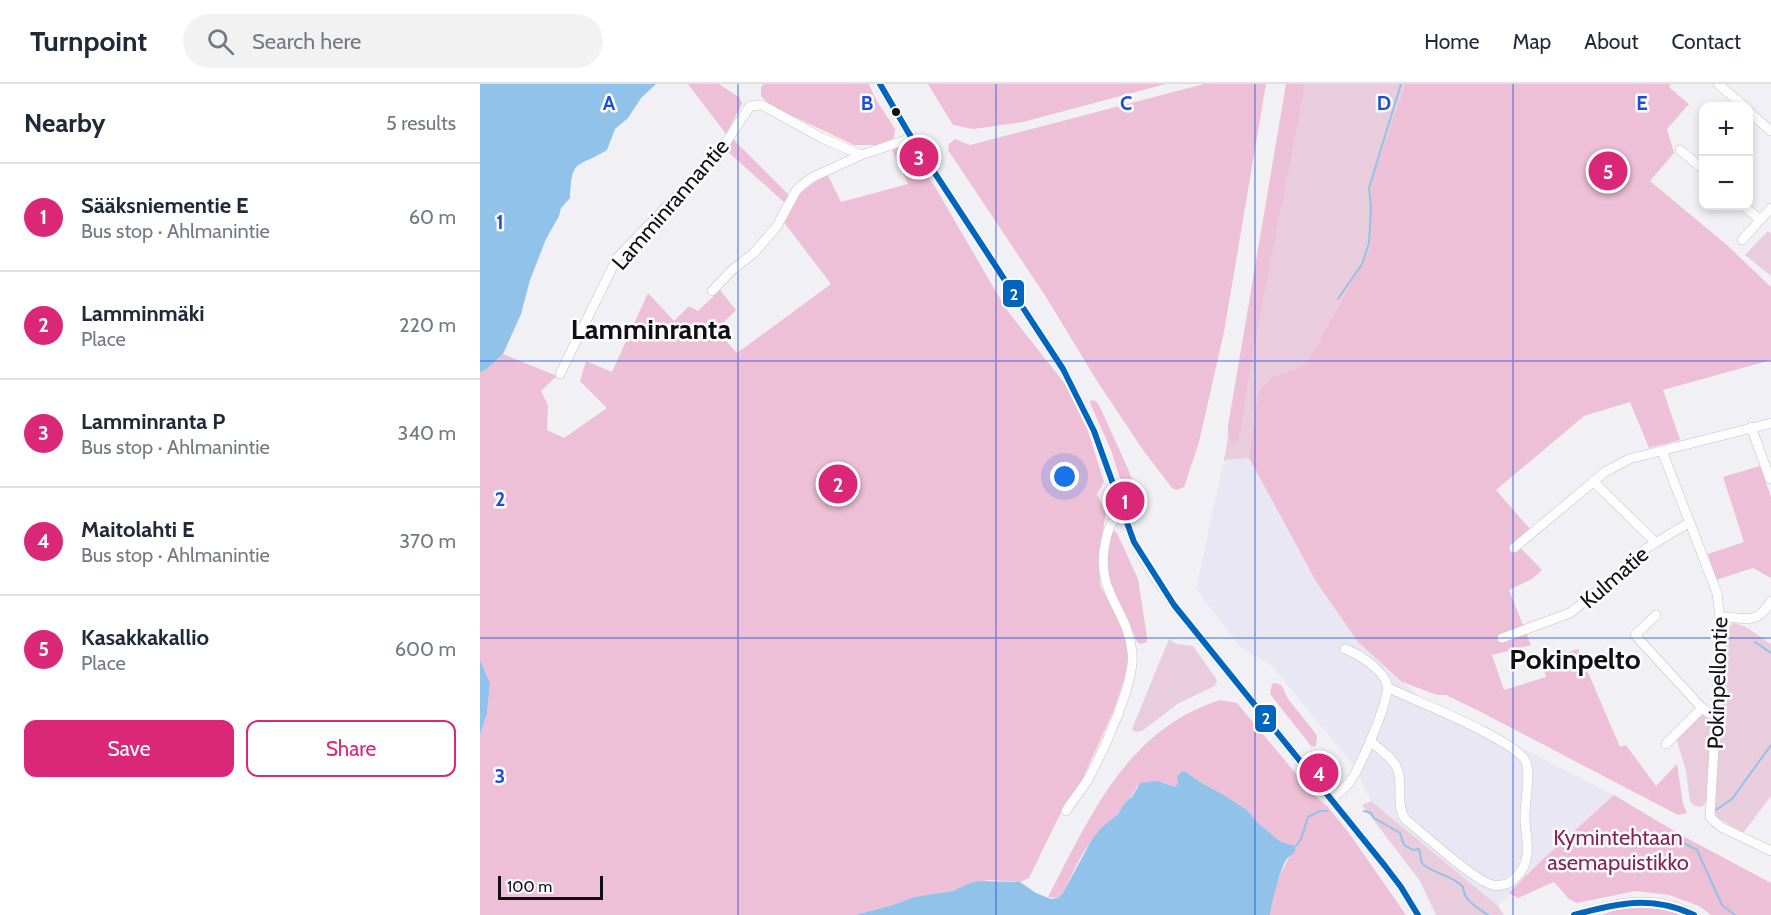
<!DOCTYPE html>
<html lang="en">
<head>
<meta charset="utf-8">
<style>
	body { margin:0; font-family:Cabin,sans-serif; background:#f2f2f3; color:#1f2937 }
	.controls { position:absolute; right:18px; top:18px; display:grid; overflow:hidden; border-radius:12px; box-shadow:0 3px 9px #0003 }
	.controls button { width:54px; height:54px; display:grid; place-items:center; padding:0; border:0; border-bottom:2px solid #e0e1e3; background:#fff; color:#1f2937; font:30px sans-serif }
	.scale { position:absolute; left:18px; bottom:15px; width:105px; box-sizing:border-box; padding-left:6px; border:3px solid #100f12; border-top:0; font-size:16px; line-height:21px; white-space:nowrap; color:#100f12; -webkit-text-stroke:4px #fcfcfe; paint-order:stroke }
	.you { position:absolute; left:585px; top:393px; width:21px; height:21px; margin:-15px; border:4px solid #fff; border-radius:50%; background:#1a73e8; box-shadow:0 0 0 9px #1a73e833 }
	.badge { display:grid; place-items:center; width:39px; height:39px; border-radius:50%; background:#db2777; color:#fff; font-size:20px; font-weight:700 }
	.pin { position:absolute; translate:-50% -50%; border:3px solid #fff; box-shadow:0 2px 6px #0006 }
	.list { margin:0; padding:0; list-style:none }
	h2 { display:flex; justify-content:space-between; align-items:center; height:78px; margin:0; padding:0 24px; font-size:26px }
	h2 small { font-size:20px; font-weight:400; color:#747a83 }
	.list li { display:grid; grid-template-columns:39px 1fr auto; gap:18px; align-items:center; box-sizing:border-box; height:108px; padding:0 24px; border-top:2px solid #e0e1e3 }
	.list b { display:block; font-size:22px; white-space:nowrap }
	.list p { margin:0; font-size:20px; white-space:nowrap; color:#747a83 }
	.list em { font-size:20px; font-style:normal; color:#747a83 }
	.actions { display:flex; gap:12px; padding:18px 24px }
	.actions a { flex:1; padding:14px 0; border:2px solid #db2777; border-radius:12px; text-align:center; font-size:21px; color:#db2777 }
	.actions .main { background:#db2777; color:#fff }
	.icon { flex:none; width:33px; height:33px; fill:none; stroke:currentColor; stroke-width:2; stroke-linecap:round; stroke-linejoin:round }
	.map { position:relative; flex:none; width:1291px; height:831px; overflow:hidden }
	header { display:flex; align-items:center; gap:36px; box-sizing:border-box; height:84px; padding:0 30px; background:#fff; border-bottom:2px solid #e0e1e3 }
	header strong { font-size:28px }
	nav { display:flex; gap:33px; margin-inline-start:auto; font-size:21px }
	.search { width:420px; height:54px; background:#f2f2f3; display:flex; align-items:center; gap:15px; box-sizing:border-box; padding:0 21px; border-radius:33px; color:#747a83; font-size:22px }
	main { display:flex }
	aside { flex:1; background:#fff }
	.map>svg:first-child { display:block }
</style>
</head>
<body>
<header>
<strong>Turnpoint</strong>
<div class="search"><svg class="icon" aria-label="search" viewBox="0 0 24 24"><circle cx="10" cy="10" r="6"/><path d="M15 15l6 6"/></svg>Search here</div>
<nav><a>Home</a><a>Map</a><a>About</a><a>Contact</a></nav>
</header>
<main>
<aside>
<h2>Nearby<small>5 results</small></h2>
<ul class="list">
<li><span class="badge">1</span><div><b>Sääksniementie E</b><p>Bus stop · Ahlmanintie</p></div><em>60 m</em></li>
<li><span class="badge">2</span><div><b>Lamminmäki</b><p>Place</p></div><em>220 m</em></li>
<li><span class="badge">3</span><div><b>Lamminranta P</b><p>Bus stop · Ahlmanintie</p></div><em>340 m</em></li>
<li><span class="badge">4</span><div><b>Maitolahti E</b><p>Bus stop · Ahlmanintie</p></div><em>370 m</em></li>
<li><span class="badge">5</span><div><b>Kasakkakallio</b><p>Place</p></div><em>600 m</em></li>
</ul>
<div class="actions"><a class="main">Save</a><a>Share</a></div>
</aside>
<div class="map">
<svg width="1291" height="831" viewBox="0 0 1291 831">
	<rect width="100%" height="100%" fill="#f1f0f5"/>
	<path fill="#eae7f4" d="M769,374L837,499L878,558L938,612L1134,711L1062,776L1018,822L891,717L873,681L791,581L760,563L716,505L744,376Z"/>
	<g fill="#e9cddc">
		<path d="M809,0H925L891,99L890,164L826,280L791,294L778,307L769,374L744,376Z"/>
		<path d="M1288,147L1291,150V192L1265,171Z"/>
		<path d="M1254,539C1269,542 1278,552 1291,560V712L1263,749L1238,734L1234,728L1247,549L1249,543Z"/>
		<path d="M689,555L696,560L713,562L737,596L735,602L699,619L662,647L655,648L652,645Z"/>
		<path d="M1222,629L1228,632L1233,642L1227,714L1224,721L1220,723L1213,721L1210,717L1206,687L1197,657L1198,652Z"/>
		<path d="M891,717L1018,822L1024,831H956L940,797L882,721Z"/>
	</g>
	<g fill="#eec0d7">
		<path d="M208,0H239L260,14L262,20L246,50Z"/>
		<path d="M284,0H389L395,14L415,45L414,54L398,61H374L290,21L281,12V3Z"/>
		<path d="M448,0H686L543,38L493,45L473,41Z"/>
		<path d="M724,0H786L744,248L719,358L704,403L697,406L692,404L663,366L617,297L566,213L468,66L469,60L475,55L490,61Z"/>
		<path d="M806,0H825C804,116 777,230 761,347L757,357L752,358L748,353V342Z"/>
		<path d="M925,0H1191L1189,3L1209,20L1187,45L1194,69L1170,97L1248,162L1291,203V276L1183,306L1200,356L1169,364L1150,318L1104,332L1016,406L1050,445L1035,458L1062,486L1052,495L1029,506L1051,561L1012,571L1024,606L1066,593L1061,577L1098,565L1140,663L1146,661L1176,702L1197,680L1203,720L1207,729L1198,731L999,627L966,611H957L922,598L878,558L837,499L769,374L778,307L791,294L826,280L890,164L891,99Z"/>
		<path d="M253,55L309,111L305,119L246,66Z"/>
		<path d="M421,63L427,65L454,101L526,225L585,300L608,347L624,398L617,410L626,429L619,469L620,501L646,552L648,575L644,596L633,628L602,696L585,720L549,794L540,798L509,796L487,800L473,807L434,813L413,821L375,831H0V651L7,630L10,599L0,576V288L6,286L23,270L77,292L61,307L68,321L67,346L84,354L127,324L100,297L106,277L132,288L168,209L194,237L209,222L218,227L240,206L256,226L236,246L257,269L351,200L303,137L319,110L347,89L361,118L428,100L412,66Z"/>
		<path d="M611,316L616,317L620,323L648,385L657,410L652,417H650L644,407L631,366L610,319Z"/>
		<path d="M1280,382L1291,413V494L1273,484L1236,496L1228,470L1264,458L1243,393Z"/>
		<path d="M634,447L637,449L658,495L667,553V558L660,560L657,558C643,521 623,507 629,464C629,458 629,452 634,447Z"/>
		<path d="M796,599L802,602L808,615L833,646L837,652L836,662L832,663L790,610L792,600Z"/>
		<path d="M740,616L757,619L833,710L848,723L869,749L926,831H790C793,807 801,782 817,763L816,762L801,758L778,739L767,726L744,711L720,698L706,688L699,689L698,699L695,703L683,699L657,702C649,722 627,739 613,755C600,770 592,792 583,809L578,814L568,813C610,733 646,646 740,616Z"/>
		<path d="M1134,711L1201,751L1291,799V831H1231L1219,822L1189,811L1155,807L1097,819L1089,815L1074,798L1038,814L1029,809L1062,776Z"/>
		<path d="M1162,822L1181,824L1204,831H1122L1135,826Z"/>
	</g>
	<g fill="#90c2ea">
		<path d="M0,0H176L161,14L148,34L135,45L127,66C96,85 92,73 90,114L81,124L79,132L66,155L50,196L41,230L23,270L6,286L0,288Z"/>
		<path d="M0,576L10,599L7,630L0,651Z"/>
		<path d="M702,687L706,688L720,698L744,711L767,726L778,739L801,758L816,762C815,771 811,770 806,776C801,783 791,821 790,831H375L413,821L434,813L473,807L487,800L499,797L540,798L556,809L571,815L578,814L583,809L611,757L620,745L638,730L645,719L652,713L660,699L677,697L695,703L698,699L697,692Z"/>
	</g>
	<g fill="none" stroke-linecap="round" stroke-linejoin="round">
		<g stroke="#90c2ea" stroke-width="2">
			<path d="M858,215L882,180L889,159L891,123L889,104L921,0"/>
			<path d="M1275,558L1291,569"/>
			<path d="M1236,726L1252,715L1291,661"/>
			<path d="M884,727L891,729L894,734L920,749L924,761L933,766L939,765C941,769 940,775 942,779C948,788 973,791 983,803C983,816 998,824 1008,831"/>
			<path d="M1194,754L1217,766L1242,821L1255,831"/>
			<path d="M816,762L821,755L828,733L840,727H847"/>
		</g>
		<defs>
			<g id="minor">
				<path d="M400,0L428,48L583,285L614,347L654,458L672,489L694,521L905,782L921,803L938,831"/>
				<path d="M1238,0L1264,22"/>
				<path d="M1268,27L1291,47"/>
				<path d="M1200,66L1224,86"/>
				<path d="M1264,122L1280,136"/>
				<path d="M1262,156L1291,124"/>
				<path d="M232,207L252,186L274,169L297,142L316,107L322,101L331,94L381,71"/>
				<path d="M80,290L137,174L241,66L270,22L282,21L342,54L381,71L432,54"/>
				<path d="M1271,343L1290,395"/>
				<path d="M1182,367L1237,509L1241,542L1230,733L1241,743L1291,767"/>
				<path d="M1113,397L1175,458"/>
				<path d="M1034,464L1125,388L1149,375L1291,339"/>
				<path d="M1176,531L1155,551L1222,624L1229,629L1237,630"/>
				<path d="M1241,533C1266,533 1276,542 1291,517"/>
				<path d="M1022,554L1090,529L1144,486L1167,464L1210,438"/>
				<path d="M890,657C898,664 912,673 917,684C924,700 915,719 925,735C944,750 993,796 1013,801C1029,804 1042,791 1046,776C1050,762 1045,749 1045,735C1044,720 1052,688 1045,676C1031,654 935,617 907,603"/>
				<path d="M1186,660L1222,624"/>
				<path d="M851,714C857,710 864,705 869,699C879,686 911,614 907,600C902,585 879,570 865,565"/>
				<path d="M586,727C592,717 600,708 607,697C622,670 656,598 652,568C648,524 613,508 626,455C629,443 632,435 643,430"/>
				<path d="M1094,831C1135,819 1175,809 1214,831"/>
			</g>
		</defs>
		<use href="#minor" stroke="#c3c2c7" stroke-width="10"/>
		<use href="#minor" stroke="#fdfdfe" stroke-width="9"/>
		<defs>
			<g id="bus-1">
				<path d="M400,0L428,48L583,285L614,347L654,458L694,521L905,782L921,803L938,831"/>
				<path d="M1094,831C1137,819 1172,811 1214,831"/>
			</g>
		</defs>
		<use href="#bus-1" stroke="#fcfcfe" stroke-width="10"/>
		<use href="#bus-1" stroke="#0065bd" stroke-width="6"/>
	</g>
	<path fill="none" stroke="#1d4ed8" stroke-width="1.5" stroke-opacity="0.55" d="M258,0V831M516,0V831M775,0V831M1033,0V831M0,277H1291M0,554H1291"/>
	<circle fill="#100f12" stroke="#fcfcfe" stroke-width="2" cx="416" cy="28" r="5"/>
	<g text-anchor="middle" stroke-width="5" stroke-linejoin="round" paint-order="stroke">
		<g font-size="22" fill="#100f12" stroke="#fcfcfe">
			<text transform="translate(190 120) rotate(-49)" y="8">Lamminrannantie</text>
			<text transform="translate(1134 493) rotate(-41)" y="8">Kulmatie</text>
			<text transform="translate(1237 599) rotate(-88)" y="8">Pokinpellontie</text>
		</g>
		<g font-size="22" fill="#84255a" stroke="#fcfcfe">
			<text x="1138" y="761">Kymintehtaan<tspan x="1138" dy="25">asemapuistikko</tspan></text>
		</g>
		<g font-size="28" font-weight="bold" fill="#100f12" stroke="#fcfcfe">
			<text x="171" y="255">Lamminranta</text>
			<text x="1095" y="585">Pokinpelto</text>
		</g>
	</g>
	<g font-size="20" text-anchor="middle" font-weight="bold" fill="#1d4ed8" stroke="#fcfcfe" stroke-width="5" stroke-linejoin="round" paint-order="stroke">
		<text x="129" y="26">A</text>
		<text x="387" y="26">B</text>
		<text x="646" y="26">C</text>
		<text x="904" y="26">D</text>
		<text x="1162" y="26">E</text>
		<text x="20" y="145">1</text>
		<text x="20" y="422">2</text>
		<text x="20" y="699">3</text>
	</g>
	<g stroke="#fcfcfe" stroke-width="2">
		<rect x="522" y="195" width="23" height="29" rx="6" fill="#0065bd"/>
		<rect x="774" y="620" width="23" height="29" rx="6" fill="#0065bd"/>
	</g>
	<g font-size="16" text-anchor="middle" font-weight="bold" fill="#fff">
		<text x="534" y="216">2</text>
		<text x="786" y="640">2</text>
	</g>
</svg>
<div class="controls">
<button>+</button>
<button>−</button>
</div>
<div class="scale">100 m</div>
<div class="you"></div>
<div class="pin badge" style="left:645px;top:417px">1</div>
<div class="pin badge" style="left:358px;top:400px">2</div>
<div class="pin badge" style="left:439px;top:73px">3</div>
<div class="pin badge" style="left:839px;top:689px">4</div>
<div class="pin badge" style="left:1128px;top:87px">5</div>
</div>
</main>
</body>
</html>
